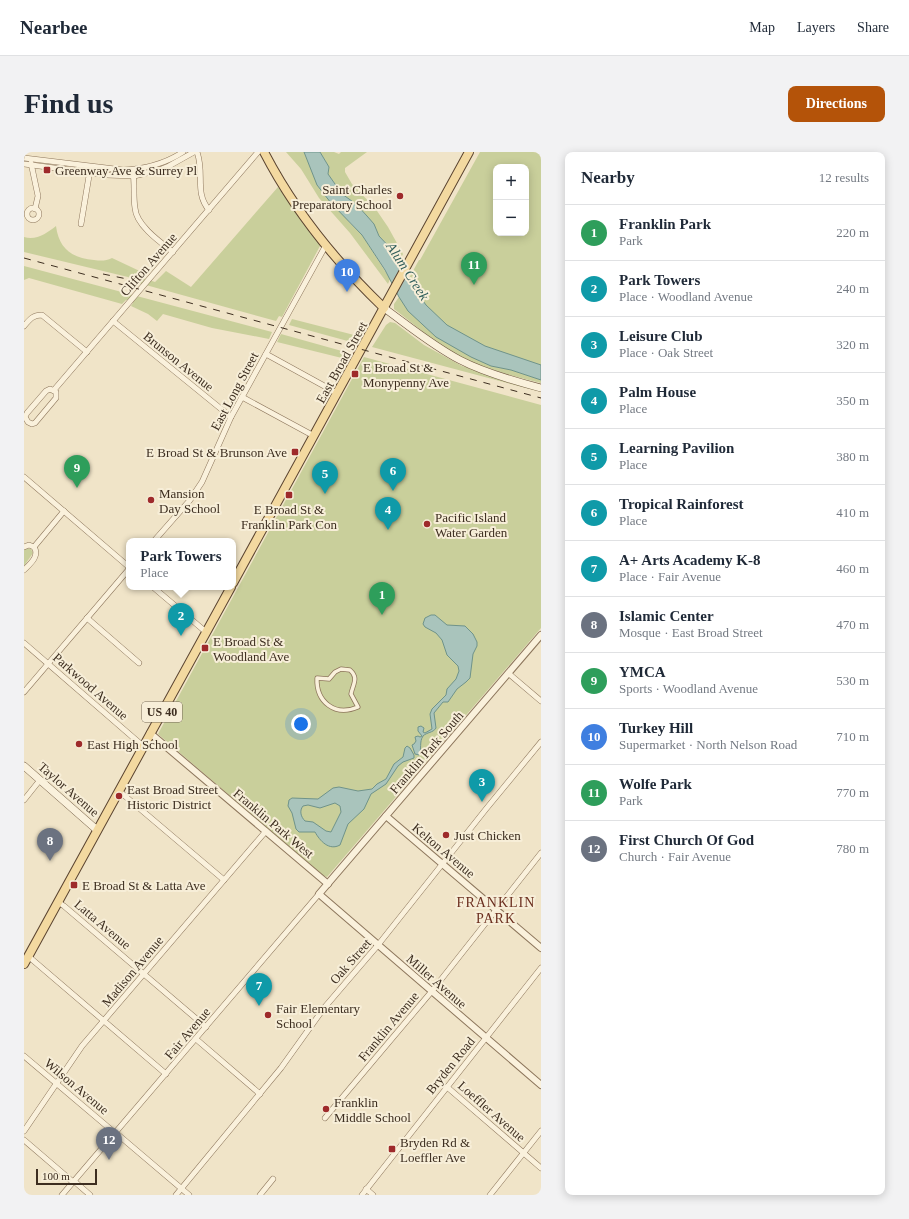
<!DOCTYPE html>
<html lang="en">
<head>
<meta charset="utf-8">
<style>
	body { margin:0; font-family:"Times New Roman",serif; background:#f2f2f3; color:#1f2937 }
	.controls { position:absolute; right:12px; top:12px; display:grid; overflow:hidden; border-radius:8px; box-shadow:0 2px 10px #0003 }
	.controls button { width:36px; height:36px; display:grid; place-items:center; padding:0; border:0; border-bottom:1px solid #e0e1e3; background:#fff; color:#1f2937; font:20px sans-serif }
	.scale { position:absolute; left:12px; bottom:10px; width:61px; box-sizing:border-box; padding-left:4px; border:2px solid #3d2e20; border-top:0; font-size:11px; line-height:14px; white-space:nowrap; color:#3d2e20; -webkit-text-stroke:3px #f7eed8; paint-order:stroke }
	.you { position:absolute; left:277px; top:572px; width:14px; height:14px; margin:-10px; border:3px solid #fff; border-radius:50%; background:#1a73e8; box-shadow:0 0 0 6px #1a73e833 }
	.badge { display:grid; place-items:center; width:26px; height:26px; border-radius:50%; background:#b45309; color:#fff; font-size:13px; font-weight:700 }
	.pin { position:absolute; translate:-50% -33px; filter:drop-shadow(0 1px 2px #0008) }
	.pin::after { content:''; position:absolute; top:21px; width:14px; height:12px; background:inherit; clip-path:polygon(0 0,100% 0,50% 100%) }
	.popup { position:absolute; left:102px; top:386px; width:110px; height:52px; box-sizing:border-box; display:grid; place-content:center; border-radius:8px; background:#fff; filter:drop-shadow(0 1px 3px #0005); font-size:13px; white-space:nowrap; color:#747a83 }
	.popup b { font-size:15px; color:#1f2937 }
	.popup::after { content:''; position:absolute; left:50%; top:100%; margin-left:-8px; border:8px solid transparent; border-top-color:#fff }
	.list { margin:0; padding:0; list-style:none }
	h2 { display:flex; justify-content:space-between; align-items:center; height:52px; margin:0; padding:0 16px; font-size:17px }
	h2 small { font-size:13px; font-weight:400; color:#747a83 }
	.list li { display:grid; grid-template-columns:26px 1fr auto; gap:12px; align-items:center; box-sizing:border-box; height:56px; padding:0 16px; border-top:1px solid #e0e1e3 }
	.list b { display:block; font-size:15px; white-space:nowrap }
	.list p { margin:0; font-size:13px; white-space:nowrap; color:#747a83 }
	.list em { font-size:13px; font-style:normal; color:#747a83 }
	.map { position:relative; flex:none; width:517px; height:1043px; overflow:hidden; border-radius:8px }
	header { display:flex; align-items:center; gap:24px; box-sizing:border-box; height:56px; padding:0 20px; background:#fff; border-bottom:1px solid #e0e1e3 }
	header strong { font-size:19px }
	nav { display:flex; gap:22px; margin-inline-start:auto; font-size:14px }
	.intro { display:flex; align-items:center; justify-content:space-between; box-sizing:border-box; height:96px; padding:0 24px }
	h1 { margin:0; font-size:28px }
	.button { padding:10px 18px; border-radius:8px; background:#b45309; color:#fff; font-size:14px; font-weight:700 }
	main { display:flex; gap:24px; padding:0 24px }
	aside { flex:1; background:#fff; border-radius:8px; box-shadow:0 2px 10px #0003 }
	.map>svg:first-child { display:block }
</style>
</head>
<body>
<header>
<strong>Nearbee</strong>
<nav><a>Map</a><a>Layers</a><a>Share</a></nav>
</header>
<div class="intro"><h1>Find us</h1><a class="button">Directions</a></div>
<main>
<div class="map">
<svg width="517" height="1043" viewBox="0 0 517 1043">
	<rect width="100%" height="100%" fill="#f0e4c8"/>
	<g fill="#c9cf9b" fill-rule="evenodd">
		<path d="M262,0H280L325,70L338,83L366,127L364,132L326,81L295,46L277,17Z"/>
		<path d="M296,0H310L315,2L317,0H343L321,16V20L328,32L351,56L364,75L379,102L375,110L370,100L355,84L350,73L343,64L332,52L318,42L303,22L305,15Z"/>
		<path d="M456,0H517V231C489,224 460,217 435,204C411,191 391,173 370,157V152L375,145V146L385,130L384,128L395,108H396ZM472,15H502V81H472Z"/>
		<path d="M254,35L295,91L296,94L258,165L255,164L252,169L111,130L108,126L0,100V85C12,89 23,81 32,74C35,97 48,106 70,108C77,109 82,109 88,106L122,122L119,126L131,130L142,119L167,135Z"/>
		<path d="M0,114L248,180L245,187L188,176L139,162L133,169L124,162L107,154L109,151L102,148L98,152L5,126L0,128Z"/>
		<path d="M268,167L334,184L331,191L265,173Z"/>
		<path d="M366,170L371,171L400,193L438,214L517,236V240L348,195L362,173Z"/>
		<path d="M257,182L325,201L322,207L253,190Z"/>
		<path d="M340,205L517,253V476L303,725L298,723L134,582Z"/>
		<path d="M1,396L7,397L9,401L0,414V398Z"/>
	</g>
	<g fill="#a9c4bc" stroke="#6f938a" fill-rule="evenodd">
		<path d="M280,0H296L305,15L304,22L318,42L332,52L343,64L350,72L355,84L370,100L384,128L402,153L423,173L461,194L517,213V228L487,218L467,214L447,205L412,185L384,159L375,145L361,118L338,83L307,51L293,33Z"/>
		<path d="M407,463H411L423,473L441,474L449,482L453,490V494L449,502L446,526L442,530L433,537L424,550H419L410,561L412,576C409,581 403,580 399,584C395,590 398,597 395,603L391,602L388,593L390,592L392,589L391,585L394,584L396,585L398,584L394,579V575L397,574L400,576L399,580L401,581L408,577L406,562L408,557L422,543L423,537L432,527L435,519L434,514L423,503L418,488L412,481L401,475L399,472L401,466Z"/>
		<path d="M383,594L386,596L390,603V606L379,610L374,614L362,632L347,642L340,657L324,672L316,693C305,699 296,689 291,680H275L272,677L268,661L264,654L265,648L268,646L294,647L309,636L315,635L334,639L348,637L353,632L362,627L370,612L379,605L381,596ZM311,651L316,654L317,660L307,680L302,679L289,670L281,669C277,665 275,659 279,654L284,653L296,656Z"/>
	</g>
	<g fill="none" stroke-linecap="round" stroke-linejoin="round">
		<defs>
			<path id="pedestrian" d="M317,517L326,518C335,526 329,532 327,542L334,555C311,565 292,550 293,526L305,527L311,520Z"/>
			<g id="minor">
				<path d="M173,0C181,22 170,40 185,58"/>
				<path d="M0,6L99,18C121,17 141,12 159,0"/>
				<path d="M7,11L14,44L11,57"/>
				<path d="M0,12L83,23L110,24L135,18L145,14L170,0"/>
				<path d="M109,21C111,32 109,44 111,56C112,73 136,90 149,100"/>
				<circle cx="9" cy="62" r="6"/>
				<path d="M57,72L66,18"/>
				<path d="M89,169L207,265"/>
				<path d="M0,174C6,167 9,163 18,163L63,200"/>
				<path d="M242,202L313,241"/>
				<path d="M26,237L32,240V246L11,271L8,272L4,270L1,265L3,261L22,239Z"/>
				<path d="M30,238L234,0"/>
				<path d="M218,245L290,284"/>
				<path d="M0,325L105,415"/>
				<path d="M130,389L166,348L178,330L207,265L302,93"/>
				<path d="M0,395L5,393L10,395"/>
				<path d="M10,395L40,359"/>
				<path d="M0,418C6,412 16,404 10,395"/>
				<path d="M129,435L182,480"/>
				<path d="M63,466L115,511"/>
				<path d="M0,491L119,594"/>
				<path d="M484,521L517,549"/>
				<path d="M0,540L105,417"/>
				<path d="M95,639L200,728"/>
				<path d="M0,648L16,628"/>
				<path d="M34,750L40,754L182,875"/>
				<path d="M4,804L142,922"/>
				<path d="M172,887L236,942"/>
				<path d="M0,904L91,981"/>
				<path d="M423,935L517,1016"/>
				<path d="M301,966L408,839L517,701"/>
				<path d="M0,979L58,894L242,679"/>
				<path d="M92,981L165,1043"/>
				<path d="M0,988L49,1030"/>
				<path d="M50,1029L66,1043"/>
				<path d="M342,1037L349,1043"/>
				<path d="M38,1043L295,742"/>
				<path d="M152,1043L257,916L300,856L354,793L462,657L517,590"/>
				<path d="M236,1043L249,1027"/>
				<path d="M338,1043L517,816"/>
				<path d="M466,1043L517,979"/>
			</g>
			<g id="tertiary">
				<path d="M517,483L295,742L517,933"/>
				<path d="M126,581L304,732"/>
				<path d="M362,664L517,796"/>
			</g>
			<g id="secondary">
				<path d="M360,156C385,174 409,194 436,208C461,221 490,229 517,236"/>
				<path d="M0,614L73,678"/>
			</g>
			<g id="primary">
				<path d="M240,0C270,58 313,111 360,156"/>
				<path d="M209,431L445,0"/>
				<path d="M0,812L207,435"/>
			</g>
		</defs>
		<use href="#pedestrian" stroke="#8d765c" stroke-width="5"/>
		<use href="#minor" stroke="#8d765c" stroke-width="6"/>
		<use href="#tertiary" stroke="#8d765c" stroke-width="8"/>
		<use href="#secondary" stroke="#6f573f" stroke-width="8"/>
		<use href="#primary" stroke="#5b4430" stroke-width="10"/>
		<use href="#pedestrian" stroke="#faf1dc" stroke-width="3.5"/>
		<use href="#minor" stroke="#faf1dc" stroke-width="5"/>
		<use href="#tertiary" stroke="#faf1dc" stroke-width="6"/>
		<use href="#secondary" stroke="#faf1dc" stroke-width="7"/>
		<use href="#primary" stroke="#f3d9a0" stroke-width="8"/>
		<g stroke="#3d2e20" stroke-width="1" stroke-dasharray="7 7" stroke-linecap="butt">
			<path d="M0,106L517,246"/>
			<path d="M79,122L108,128"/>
		</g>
	</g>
	<g fill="#9e2a2b" stroke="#f7eed8" stroke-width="1.5">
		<rect x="19" y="14" width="8" height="8" rx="2"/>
		<circle cx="376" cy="44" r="4"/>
		<rect x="327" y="218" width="8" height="8" rx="2"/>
		<rect x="267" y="296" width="8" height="8" rx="2"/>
		<rect x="261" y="339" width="8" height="8" rx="2"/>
		<circle cx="127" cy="348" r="4"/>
		<circle cx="403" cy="372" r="4"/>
		<rect x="177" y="492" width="8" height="8" rx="2"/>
		<circle cx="55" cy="592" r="4"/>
		<circle cx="95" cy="644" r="4"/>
		<circle cx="422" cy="683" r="4"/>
		<rect x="46" y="729" width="8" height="8" rx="2"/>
		<circle cx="244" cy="863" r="4"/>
		<circle cx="302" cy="957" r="4"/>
		<rect x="364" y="993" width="8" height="8" rx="2"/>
	</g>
	<g text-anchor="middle" stroke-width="4" stroke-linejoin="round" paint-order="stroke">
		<rect fill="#f7eed8" stroke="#756857" stroke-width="1" x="118" y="550" width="40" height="20" rx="3"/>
		<g font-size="12" font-weight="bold" fill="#3d2e20">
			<text x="138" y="564">US 40</text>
		</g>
		<g font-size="13" fill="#3d2e20" stroke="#f7eed8" text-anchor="start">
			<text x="31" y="23">Greenway Ave &amp; Surrey Pl</text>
			<text x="368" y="42" text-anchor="end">Saint Charles<tspan x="368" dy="15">Preparatory School</tspan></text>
			<text x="339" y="220">E Broad St &amp;<tspan x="339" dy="15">Monypenny Ave</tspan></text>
			<text x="263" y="305" text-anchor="end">E Broad St &amp; Brunson Ave</text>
			<text x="135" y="346">Mansion<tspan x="135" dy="15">Day School</tspan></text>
			<text x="265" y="362" text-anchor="middle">E Broad St &amp;<tspan x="265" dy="15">Franklin Park Con</tspan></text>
			<text x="411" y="370">Pacific Island<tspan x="411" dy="15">Water Garden</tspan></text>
			<text x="189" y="494">E Broad St &amp;<tspan x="189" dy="15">Woodland Ave</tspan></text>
			<text x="63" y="597">East High School</text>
			<text x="103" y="642">East Broad Street<tspan x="103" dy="15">Historic District</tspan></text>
			<text x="430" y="688">Just Chicken</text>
			<text x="58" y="738">E Broad St &amp; Latta Ave</text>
			<text x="252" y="861">Fair Elementary<tspan x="252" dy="15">School</tspan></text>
			<text x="310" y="955">Franklin<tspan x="310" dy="15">Middle School</tspan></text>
			<text x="376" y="995">Bryden Rd &amp;<tspan x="376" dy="15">Loeffler Ave</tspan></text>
		</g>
		<g font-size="13" fill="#3d2e20" stroke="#f7eed8">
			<text transform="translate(124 112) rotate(-49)" y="5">Clifton Avenue</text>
			<text transform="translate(155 209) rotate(39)" y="5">Brunson Avenue</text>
			<text transform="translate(317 210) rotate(-61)" y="5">East Broad Street</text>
			<text transform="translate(210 239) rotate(-62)" y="5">East Long Street</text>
			<text transform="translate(67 534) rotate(41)" y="5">Parkwood Avenue</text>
			<text transform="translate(402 600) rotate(-49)" y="5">Franklin Park South</text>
			<text transform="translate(45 637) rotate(41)" y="5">Taylor Avenue</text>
			<text transform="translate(250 671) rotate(40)" y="5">Franklin Park West</text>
			<text transform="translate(420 698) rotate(40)" y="5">Kelton Avenue</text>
			<text transform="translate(79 772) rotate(40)" y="5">Latta Avenue</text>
			<text transform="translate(326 809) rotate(-49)" y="5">Oak Street</text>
			<text transform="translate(108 819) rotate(-50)" y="5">Madison Avenue</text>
			<text transform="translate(413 829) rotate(41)" y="5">Miller Avenue</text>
			<text transform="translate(364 874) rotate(-50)" y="5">Franklin Avenue</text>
			<text transform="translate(163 881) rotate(-50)" y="5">Fair Avenue</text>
			<text transform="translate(426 913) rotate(-51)" y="5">Bryden Road</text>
			<text transform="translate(53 934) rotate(40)" y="5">Wilson Avenue</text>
			<text transform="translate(468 959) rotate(41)" y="5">Loeffler Avenue</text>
		</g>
		<g font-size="14" font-style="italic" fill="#2f5d5a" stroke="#f7eed8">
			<text transform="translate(384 119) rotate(57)" y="5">Alum Creek</text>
		</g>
		<g font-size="14" letter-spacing="1" fill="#6b2e1e" stroke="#f7eed8">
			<text x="472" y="755">FRANKLIN<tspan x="472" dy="16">PARK</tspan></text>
		</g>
	</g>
</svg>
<div class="controls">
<button>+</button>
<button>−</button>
</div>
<div class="scale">100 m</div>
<div class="you"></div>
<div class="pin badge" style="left:358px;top:463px;background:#2e9e5b">1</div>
<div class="pin badge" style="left:157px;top:484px;background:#0f9aa8">2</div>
<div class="popup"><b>Park Towers</b>Place</div>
<div class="pin badge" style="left:458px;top:650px;background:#0f9aa8">3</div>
<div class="pin badge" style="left:364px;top:378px;background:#0f9aa8">4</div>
<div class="pin badge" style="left:301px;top:342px;background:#0f9aa8">5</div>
<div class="pin badge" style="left:369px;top:339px;background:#0f9aa8">6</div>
<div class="pin badge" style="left:235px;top:854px;background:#0f9aa8">7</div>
<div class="pin badge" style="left:26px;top:709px;background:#6b7280">8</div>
<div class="pin badge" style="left:53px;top:336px;background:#2e9e5b">9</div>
<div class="pin badge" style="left:323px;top:140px;background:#3f7fe0">10</div>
<div class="pin badge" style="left:450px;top:133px;background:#2e9e5b">11</div>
<div class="pin badge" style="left:85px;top:1008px;background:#6b7280">12</div>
</div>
<aside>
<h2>Nearby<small>12 results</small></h2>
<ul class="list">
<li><span class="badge" style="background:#2e9e5b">1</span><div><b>Franklin Park</b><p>Park</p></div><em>220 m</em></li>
<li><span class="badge" style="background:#0f9aa8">2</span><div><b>Park Towers</b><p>Place · Woodland Avenue</p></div><em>240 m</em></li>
<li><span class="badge" style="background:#0f9aa8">3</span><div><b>Leisure Club</b><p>Place · Oak Street</p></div><em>320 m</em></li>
<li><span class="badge" style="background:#0f9aa8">4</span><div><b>Palm House</b><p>Place</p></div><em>350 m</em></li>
<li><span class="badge" style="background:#0f9aa8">5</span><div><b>Learning Pavilion</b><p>Place</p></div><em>380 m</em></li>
<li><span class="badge" style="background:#0f9aa8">6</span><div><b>Tropical Rainforest</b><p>Place</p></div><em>410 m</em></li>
<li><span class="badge" style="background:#0f9aa8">7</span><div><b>A+ Arts Academy K-8</b><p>Place · Fair Avenue</p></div><em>460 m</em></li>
<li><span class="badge" style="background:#6b7280">8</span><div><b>Islamic Center</b><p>Mosque · East Broad Street</p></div><em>470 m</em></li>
<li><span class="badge" style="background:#2e9e5b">9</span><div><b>YMCA</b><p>Sports · Woodland Avenue</p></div><em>530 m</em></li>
<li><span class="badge" style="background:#3f7fe0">10</span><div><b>Turkey Hill</b><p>Supermarket · North Nelson Road</p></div><em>710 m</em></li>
<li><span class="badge" style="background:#2e9e5b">11</span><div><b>Wolfe Park</b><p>Park</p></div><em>770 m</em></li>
<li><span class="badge" style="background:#6b7280">12</span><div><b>First Church Of God</b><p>Church · Fair Avenue</p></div><em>780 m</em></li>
</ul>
</aside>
</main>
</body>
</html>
